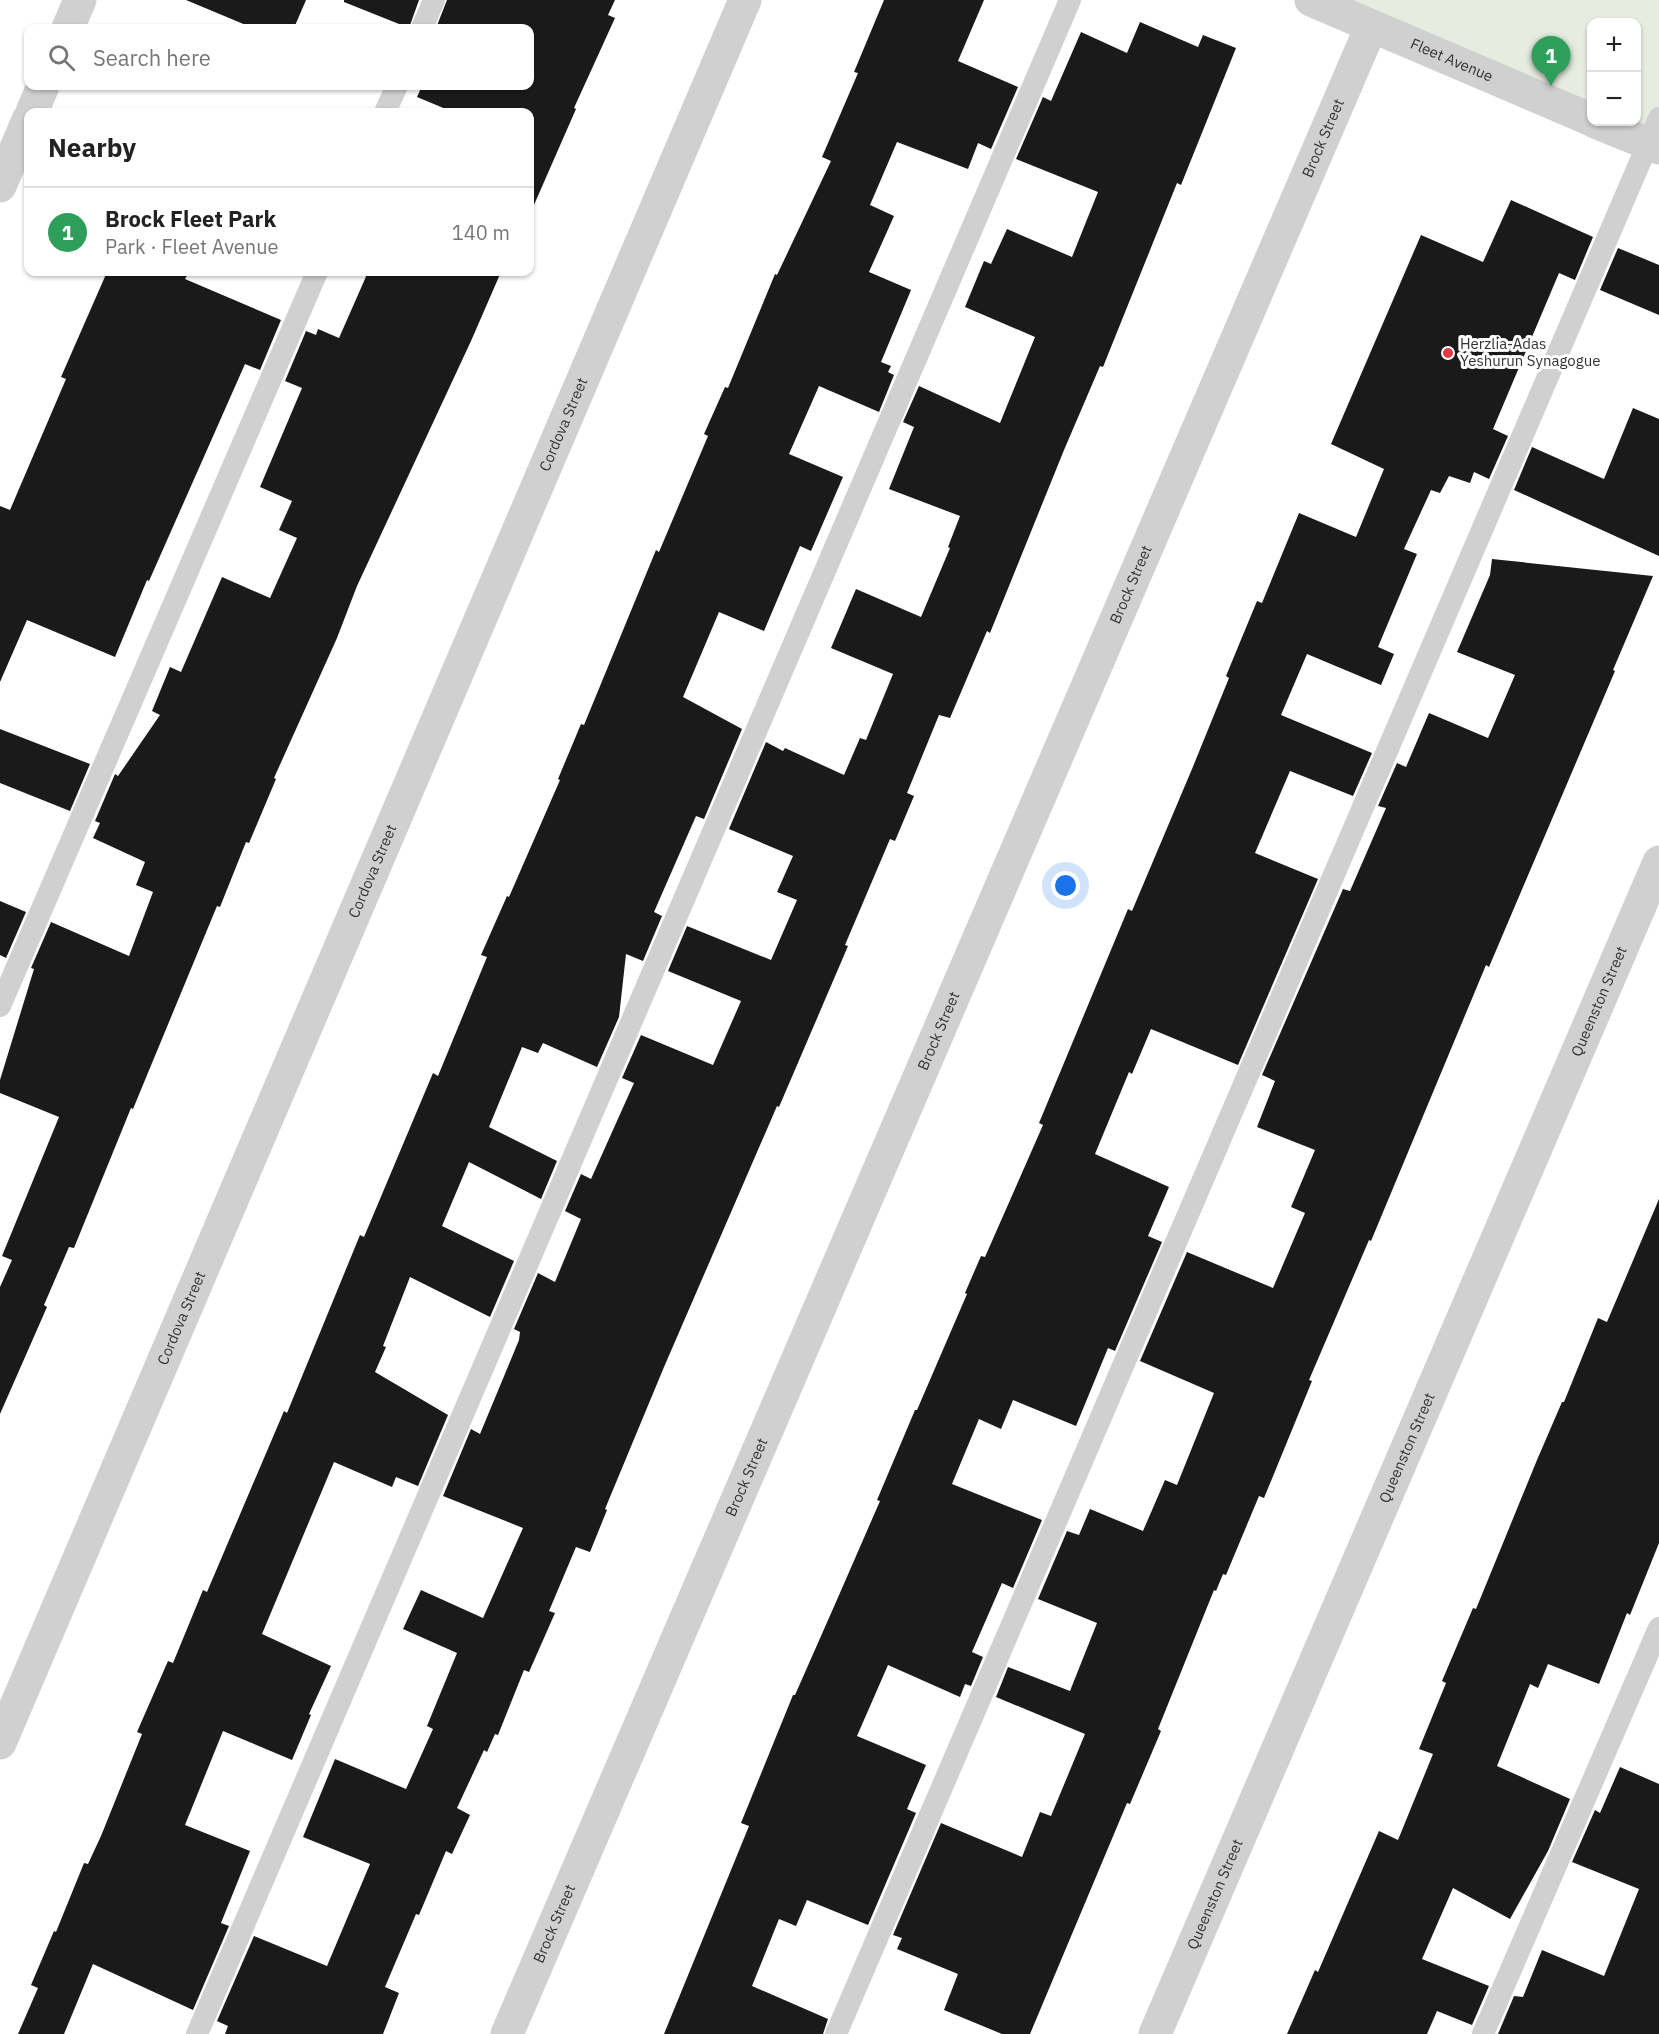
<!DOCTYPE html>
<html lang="en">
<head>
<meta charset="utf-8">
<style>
	body { margin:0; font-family:"IBM Plex Sans",sans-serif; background:#f6f6f6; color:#222 }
	.controls { position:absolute; right:18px; top:18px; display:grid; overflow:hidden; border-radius:12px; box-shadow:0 2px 4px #0004 }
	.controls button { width:54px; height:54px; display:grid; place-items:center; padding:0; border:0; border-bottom:2px solid #e0e0e0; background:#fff; color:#222; font:30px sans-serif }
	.you { position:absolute; left:1066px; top:886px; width:21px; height:21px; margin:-15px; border:4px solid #fff; border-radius:50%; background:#1a73e8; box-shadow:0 0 0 9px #1a73e833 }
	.badge { display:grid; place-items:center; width:39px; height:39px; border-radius:50%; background:#0b8043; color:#fff; font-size:20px; font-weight:700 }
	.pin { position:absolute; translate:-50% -50px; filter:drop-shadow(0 2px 3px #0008) }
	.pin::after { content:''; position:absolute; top:32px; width:21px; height:18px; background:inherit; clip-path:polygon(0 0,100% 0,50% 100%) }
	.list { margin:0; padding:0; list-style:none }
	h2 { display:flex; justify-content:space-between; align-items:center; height:78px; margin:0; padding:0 24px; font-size:26px }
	h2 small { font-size:20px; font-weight:400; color:#767676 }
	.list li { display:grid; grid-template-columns:39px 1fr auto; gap:18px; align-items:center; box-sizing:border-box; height:90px; padding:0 24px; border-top:2px solid #e0e0e0 }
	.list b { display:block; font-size:22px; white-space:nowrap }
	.list p { margin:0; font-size:20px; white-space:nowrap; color:#767676 }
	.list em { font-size:20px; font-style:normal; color:#767676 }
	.icon { flex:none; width:33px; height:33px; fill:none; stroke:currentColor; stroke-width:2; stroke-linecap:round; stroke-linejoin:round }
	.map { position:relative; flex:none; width:1659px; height:2034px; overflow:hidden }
	.search { position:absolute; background:#fff; box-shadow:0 2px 4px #0004; left:24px; top:24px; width:510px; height:66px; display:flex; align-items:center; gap:15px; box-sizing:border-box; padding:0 21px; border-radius:12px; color:#767676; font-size:22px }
	.panel { position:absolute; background:#fff; box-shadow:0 2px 4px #0004; left:24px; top:108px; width:510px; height:168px; border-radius:12px }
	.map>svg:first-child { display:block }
</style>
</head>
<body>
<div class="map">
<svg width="1659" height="2034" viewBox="0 0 1659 2034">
	<rect width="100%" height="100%" fill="#fff"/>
	<path fill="#e6ecdf" d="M1311,0H1659V118L1648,144L1636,122V22H1592L1591,120Z"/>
	<g fill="#1a1a1a">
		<path d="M186,0H306L294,28H253Z"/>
		<path d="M344,0H419L409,28L344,2Z"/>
		<path d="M447,0H615L608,15L615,18L574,108L576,109L530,214V112H453L417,97L422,86H530V28H436Z"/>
		<path d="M884,0H984L958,61L1018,87L991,149L978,143L968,169L897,142L870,205L894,216L869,272L911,290L881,362L891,366L888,372L894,375L879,412L819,386L789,454L843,477L811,551L800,546L764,631L719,612L683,697L742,729L704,819L696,816L654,912L662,916L643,961L626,954L619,1017L597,1067L543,1043L538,1053L522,1047L489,1127L557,1161L541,1199L469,1162L442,1226L514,1261L490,1317L410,1277L383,1346L386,1347L375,1372L448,1415L418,1486L396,1477L392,1487L334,1462L262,1634L331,1666L309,1714L311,1715L292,1760L223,1731L185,1825L250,1851L221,1923L229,1926L193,2010L93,1964L64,2034H18L38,1988L31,1985L54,1931L56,1932L84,1863L88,1864L101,1836L142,1734L137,1732L168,1661L173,1663L203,1590L207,1592L284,1411L287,1413L360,1235L364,1237L433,1073L438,1076L487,957L481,955L507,896L509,897L560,780L558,779L581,724L584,725L656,550L659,552L708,436L704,434L725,387L728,388L775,274L777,275L831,161L822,157L858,73L854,72Z"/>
		<path d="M1140,22L1198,47L1203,35L1236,48L1181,185L1177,183L1103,367L1100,366L1064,450L990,633L987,631L950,718L939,715L907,793L914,796L895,841L890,839L845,945L848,946L779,1107L777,1106L664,1367L605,1509L607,1510L590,1552L576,1547L549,1611L555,1613L529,1672L524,1670L498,1735L495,1734L487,1752L484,1750L457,1808L470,1815L452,1854L446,1851L419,1915L416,1914L385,1987L399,1993L383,2034H225L228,2026L217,2021L254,1936L327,1966L370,1864L303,1837L335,1759L406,1789L433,1729L427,1726L457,1653L403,1629L421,1590L483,1618L523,1528L443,1496L471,1429L480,1434L519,1340L520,1332L514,1329L538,1273L555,1282L581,1219L565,1211L581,1174L591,1179L634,1083L622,1078L641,1035L713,1065L741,1001L668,971L687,926L771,960L797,900L777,892L793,856L729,829L766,742L783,751L785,748L844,775L860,738L866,740L893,674L831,648L856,589L921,617L950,548L948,547L960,516L889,489L914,427L903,422L919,386L1000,423L1035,337L965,307L984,261L991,264L1007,229L1072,257L1098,192L1016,159L1043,97L1051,101L1081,32L1127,53Z"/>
		<path d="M1511,200L1593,237L1575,280L1559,273L1493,429L1508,436L1489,479L1474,472L1470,483L1449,476L1440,493L1431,490L1404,549L1417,554L1378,647L1394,654L1381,685L1307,654L1281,715L1372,753L1353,796L1290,771L1255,853L1318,879L1238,1065L1151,1029L1132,1074L1129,1072L1095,1154L1169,1187L1148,1236L1162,1242L1115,1351L1108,1348L1076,1426L1013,1400L1001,1429L979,1419L952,1484L1042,1520L1013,1588L1002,1583L972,1652L983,1657L971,1686L965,1684L960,1697L888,1665L857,1736L926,1765L907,1809L916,1813L868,1925L807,1900L796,1926L779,1919L752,1986L828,2019L823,2034H664L749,1826L741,1823L793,1695H795L836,1602L880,1501L877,1500L915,1410H917L967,1294L965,1293L981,1256L985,1257L1043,1125L1039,1123L1128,909L1132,911L1192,769L1229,678L1226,676L1257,601L1262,603L1299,513L1356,537L1384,469L1331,444L1421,235L1483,262Z"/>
		<path d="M1618,248L1659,265V315L1600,290Z"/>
		<path d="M107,272H189L185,279L281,320L260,370L245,364L149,581L147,580L115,657L27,620L0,682V506L10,510L66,379L61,377Z"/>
		<path d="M368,272H501L471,341L357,586L337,638L274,778L276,779L249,843L246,842L220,907L217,906L133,1109L131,1108L74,1248L69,1247L44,1305L47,1307L0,1414V1287L12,1260L2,1256L59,1117L0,1093V1080L34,969L31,968L51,922L129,956L153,892L136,885L145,862L93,838L100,823L95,821L115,774L118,776L160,715L152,711L170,667L181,672L222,577L270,598L297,538L279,530L292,501L260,487L302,388L285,381L306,331L316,335L318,329L339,338Z"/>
		<path d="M1633,408L1659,419V556L1514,490L1532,447L1604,479Z"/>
		<path d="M1492,559L1653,576L1613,670L1615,671L1489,967L1486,965L1371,1241L1369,1240L1309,1380L1312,1381L1264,1498L1259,1496L1226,1575L1223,1574L1216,1591L1214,1590L1158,1729L1161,1731L1130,1804L1127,1803L1030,2034H1002L944,2010L958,1974L897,1949L902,1938L893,1935L941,1823L1022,1857L1040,1812L1051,1816L1085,1734L996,1697L1008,1667L1070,1691L1097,1623L1038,1599L1067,1531L1079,1535L1090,1509L1143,1531L1165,1480L1177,1485L1214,1393L1140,1361L1187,1252L1273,1288L1305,1213L1291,1207L1315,1150L1257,1127L1275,1081L1262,1075L1343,889L1350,891L1386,808L1378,806L1397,763L1406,767L1429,713L1488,738L1515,675L1457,652L1490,575Z"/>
		<path d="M0,729L90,764L70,811L0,783Z"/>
		<path d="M0,901L26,912L6,958L0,955Z"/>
		<path d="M1659,1199V1543L1630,1615L1627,1613L1599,1684L1548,1664L1538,1688L1530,1684L1497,1766L1570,1799L1548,1851L1510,1919L1453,1888L1422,1959L1489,1986L1472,2025L1437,2011L1427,2034H1287L1315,1970L1318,1972L1379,1831L1398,1840L1433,1754L1419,1749L1446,1683L1442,1681L1473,1608L1476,1609L1537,1460L1562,1402H1564L1598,1318L1607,1322Z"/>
		<path d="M1620,1767L1659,1784V2034H1498L1514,1996L1523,1997L1542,1950L1604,1976L1639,1889L1572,1862L1595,1810L1600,1813Z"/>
	</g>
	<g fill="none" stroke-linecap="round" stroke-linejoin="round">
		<g stroke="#d0d0d0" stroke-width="22">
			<path d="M422,28L434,0"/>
			<path d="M385,112L397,86"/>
			<path d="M0,1006L317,272"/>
			<path d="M197,2034L1070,0"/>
			<path d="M836,2034L1659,118"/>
			<path d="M1483,2034L1659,1628"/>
		</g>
		<g stroke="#d0d0d0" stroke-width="33">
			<path id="s1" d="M1311,0L1592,120"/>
			<path d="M68,28L80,0"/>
			<path d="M32,112L43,86"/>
			<path d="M1595,122L1659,148"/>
			<path d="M0,186L28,120"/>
			<path id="s2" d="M0,1743L745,0"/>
			<path id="s3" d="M507,2034L1371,27"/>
			<path id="s4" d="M1155,2034L1659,862"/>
		</g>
	</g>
	<circle fill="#e63946" stroke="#fff" stroke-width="2" cx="1448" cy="353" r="6"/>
	<g text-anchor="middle" stroke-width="6" stroke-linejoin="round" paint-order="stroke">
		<g font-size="15" fill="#333" stroke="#fff">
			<text dy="5" stroke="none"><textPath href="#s1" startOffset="153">Fleet Avenue</textPath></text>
			<text dy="5" stroke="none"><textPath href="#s3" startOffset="2064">Brock Street</textPath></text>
			<text dy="5" stroke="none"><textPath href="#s2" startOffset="1434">Cordova Street</textPath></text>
			<text dy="5" stroke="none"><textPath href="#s3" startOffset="1578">Brock Street</textPath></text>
			<text dy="5" stroke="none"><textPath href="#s2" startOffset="948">Cordova Street</textPath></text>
			<text dy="5" stroke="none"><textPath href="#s4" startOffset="1124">Queenston Street</textPath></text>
			<text dy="5" stroke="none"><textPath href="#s3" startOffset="1092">Brock Street</textPath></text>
			<text dy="5" stroke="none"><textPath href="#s2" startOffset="462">Cordova Street</textPath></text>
			<text dy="5" stroke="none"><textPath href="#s4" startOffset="638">Queenston Street</textPath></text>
			<text dy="5" stroke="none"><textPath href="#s3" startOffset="606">Brock Street</textPath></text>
			<text dy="5" stroke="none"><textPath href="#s4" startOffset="152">Queenston Street</textPath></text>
			<text dy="5" stroke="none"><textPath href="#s3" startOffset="120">Brock Street</textPath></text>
		</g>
		<g font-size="15" fill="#333" stroke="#fff" text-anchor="start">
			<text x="1460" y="349">Herzlia-Adas<tspan x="1460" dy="17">Yeshurun Synagogue</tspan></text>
		</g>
	</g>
</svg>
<div class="controls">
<button>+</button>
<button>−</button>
</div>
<div class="you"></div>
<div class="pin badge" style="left:1551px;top:86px;background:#2e9e5b">1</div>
<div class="search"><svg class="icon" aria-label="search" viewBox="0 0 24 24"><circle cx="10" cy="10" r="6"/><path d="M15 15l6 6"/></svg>Search here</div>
<section class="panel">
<h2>Nearby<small></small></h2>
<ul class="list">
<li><span class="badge" style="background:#2e9e5b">1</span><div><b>Brock Fleet Park</b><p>Park · Fleet Avenue</p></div><em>140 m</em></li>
</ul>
</section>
</div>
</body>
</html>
